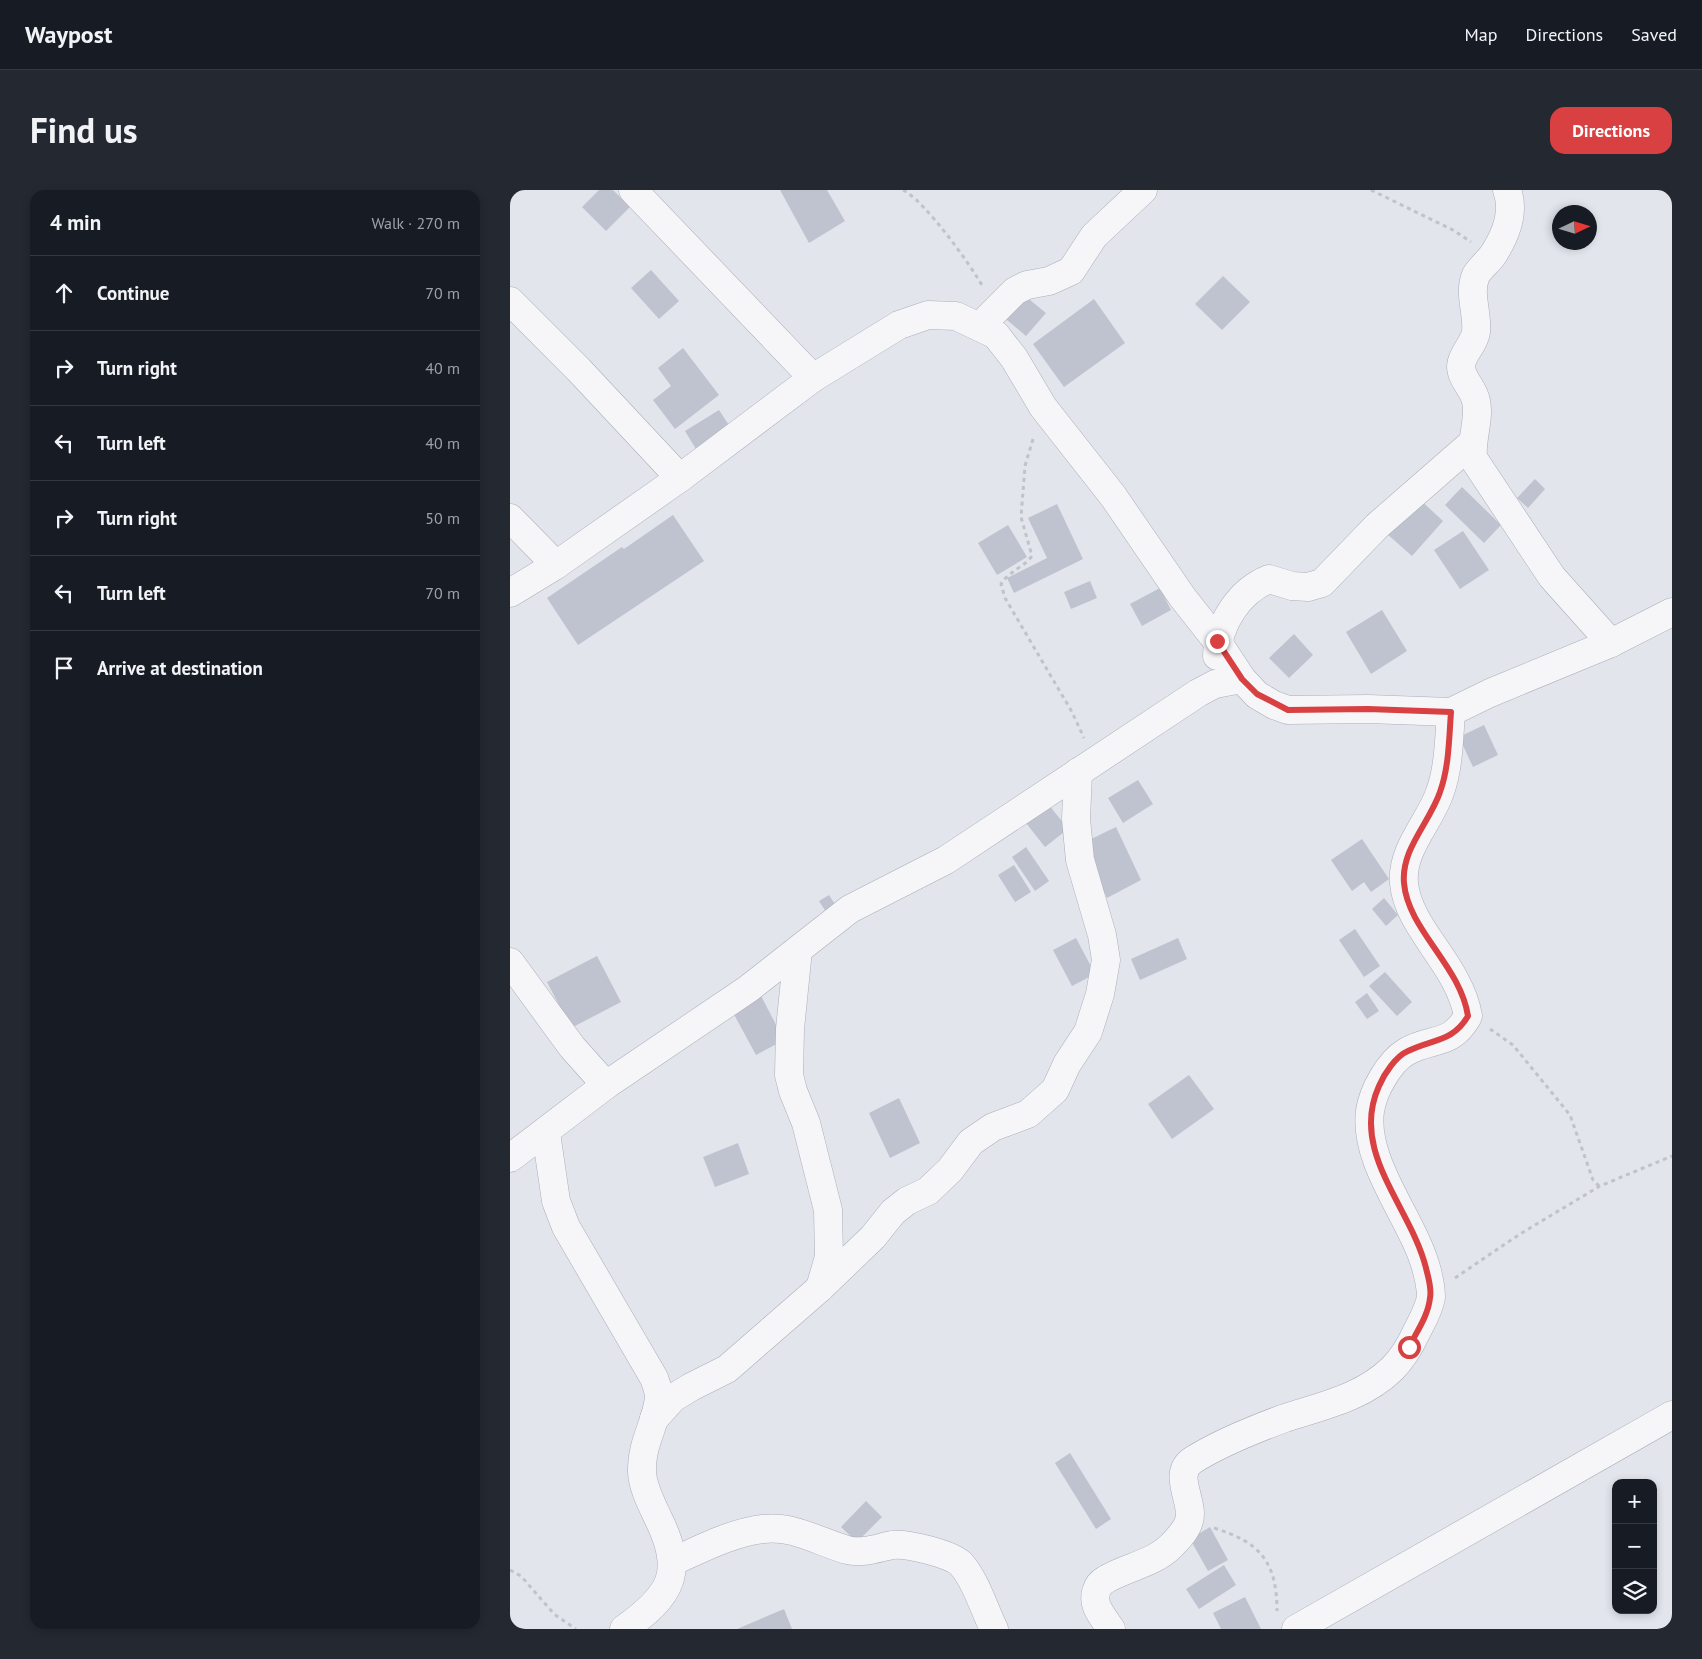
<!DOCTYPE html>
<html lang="en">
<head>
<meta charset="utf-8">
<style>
	body { margin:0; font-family:"PT Sans",sans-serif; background:#242831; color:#f1f3f6 }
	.controls { position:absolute; right:15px; bottom:15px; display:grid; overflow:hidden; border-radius:10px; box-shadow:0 2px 8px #0003 }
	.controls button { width:45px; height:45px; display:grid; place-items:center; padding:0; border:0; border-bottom:1px solid #363941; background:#171b24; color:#f1f3f6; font:25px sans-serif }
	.compass { position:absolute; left:1042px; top:15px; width:45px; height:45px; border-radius:50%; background:#171b24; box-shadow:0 2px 8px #0003; rotate:86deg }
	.stop { position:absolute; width:15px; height:15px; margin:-11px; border:4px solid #d84041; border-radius:50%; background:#fff }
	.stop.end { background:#d84041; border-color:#fff; box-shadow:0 1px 5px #0008 }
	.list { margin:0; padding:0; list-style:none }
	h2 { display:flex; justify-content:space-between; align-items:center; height:65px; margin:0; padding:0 20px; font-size:21px }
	h2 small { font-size:16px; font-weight:400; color:#9ea1a6 }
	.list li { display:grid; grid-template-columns:32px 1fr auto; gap:15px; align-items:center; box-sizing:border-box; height:75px; padding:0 20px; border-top:1px solid #363941 }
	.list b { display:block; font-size:19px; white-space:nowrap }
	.list em { font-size:16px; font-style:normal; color:#9ea1a6 }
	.icon { flex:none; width:28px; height:28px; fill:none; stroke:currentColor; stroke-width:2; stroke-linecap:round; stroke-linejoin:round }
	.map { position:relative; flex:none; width:1162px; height:1439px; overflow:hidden; border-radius:15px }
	header { display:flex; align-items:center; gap:30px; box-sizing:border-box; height:70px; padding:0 25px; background:#171b24; border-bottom:1px solid #363941 }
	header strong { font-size:24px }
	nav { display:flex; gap:28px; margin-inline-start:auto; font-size:18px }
	.intro { display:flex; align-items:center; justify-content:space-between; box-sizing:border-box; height:120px; padding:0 30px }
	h1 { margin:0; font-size:35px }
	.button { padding:12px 22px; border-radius:15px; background:#d84041; color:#fff; font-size:18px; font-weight:700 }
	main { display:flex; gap:30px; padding:0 30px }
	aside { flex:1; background:#171b24; border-radius:15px; box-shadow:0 2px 8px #0003 }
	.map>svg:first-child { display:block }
</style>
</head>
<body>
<header>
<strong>Waypost</strong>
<nav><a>Map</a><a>Directions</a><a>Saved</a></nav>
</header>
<div class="intro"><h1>Find us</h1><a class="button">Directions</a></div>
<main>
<aside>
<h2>4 min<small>Walk · 270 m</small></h2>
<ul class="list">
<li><svg class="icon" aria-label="ahead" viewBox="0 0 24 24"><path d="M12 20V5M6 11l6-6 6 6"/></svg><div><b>Continue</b></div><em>70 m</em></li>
<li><svg class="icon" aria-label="right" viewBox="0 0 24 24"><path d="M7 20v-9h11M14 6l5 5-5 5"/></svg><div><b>Turn right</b></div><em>40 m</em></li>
<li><svg class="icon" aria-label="left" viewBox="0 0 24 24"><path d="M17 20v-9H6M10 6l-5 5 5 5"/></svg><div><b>Turn left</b></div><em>40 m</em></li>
<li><svg class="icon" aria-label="right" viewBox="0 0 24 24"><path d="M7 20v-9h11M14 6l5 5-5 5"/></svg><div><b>Turn right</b></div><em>50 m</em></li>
<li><svg class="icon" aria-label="left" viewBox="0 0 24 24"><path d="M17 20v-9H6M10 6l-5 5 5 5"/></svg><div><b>Turn left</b></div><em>70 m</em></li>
<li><svg class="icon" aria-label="arrive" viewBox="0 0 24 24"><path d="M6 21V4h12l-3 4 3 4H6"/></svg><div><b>Arrive at destination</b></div></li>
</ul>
</aside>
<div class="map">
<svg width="1162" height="1439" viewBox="0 0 1162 1439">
	<rect width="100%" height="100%" fill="#e2e5ec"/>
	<g fill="#bfc3cf">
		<path d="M89,0H103L120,17L96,41L72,17Z"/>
		<path d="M270,0H317L335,31L299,53Z"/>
		<path d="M141,80L169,111L149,129L121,98Z"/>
		<path d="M713,86L740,112L712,140L685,114Z"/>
		<path d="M509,101L536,123L516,146L490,124Z"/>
		<path d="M584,109L615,153L554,197L523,154Z"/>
		<path d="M173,158L209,205L165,239L143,210L161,196L148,178Z"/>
		<path d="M209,220L224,243L189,264L175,241Z"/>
		<path d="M1025,289L1035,299L1018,318L1007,308Z"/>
		<path d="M952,297L991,335L974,353L935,315Z"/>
		<path d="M907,307L933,331L902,366L876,343Z"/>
		<path d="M547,314L573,369L504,403L497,388L537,368L518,328Z"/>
		<path d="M163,325L194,371L68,455L37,408L112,357L114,359Z"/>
		<path d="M498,335L517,367L487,385L468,353Z"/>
		<path d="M953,341L979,380L950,399L924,360Z"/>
		<path d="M580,391L587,408L561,419L554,402Z"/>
		<path d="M650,398L661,420L632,436L620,414Z"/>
		<path d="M872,420L897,461L861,484L836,442Z"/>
		<path d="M784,444L803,465L779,488L759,468Z"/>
		<path d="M974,535L988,565L963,577L949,547Z"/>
		<path d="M628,590L643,614L613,633L598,608Z"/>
		<path d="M535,610L558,639L535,657L512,628Z"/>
		<path d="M606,637L631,690L597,708L571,654Z"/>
		<path d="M852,649L879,689L861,702L854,692L842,701L821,670Z"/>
		<path d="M516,657L539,691L525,701L502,667Z"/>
		<path d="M504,675L521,702L505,712L488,685Z"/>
		<path d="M319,705L328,719L318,725L309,711Z"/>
		<path d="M874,708L888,725L876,736L862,719Z"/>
		<path d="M845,739L870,776L854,787L829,750Z"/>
		<path d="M566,748L585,784L562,796L543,760Z"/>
		<path d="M668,748L677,769L630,790L621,769Z"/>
		<path d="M87,766L111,812L61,838L37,792Z"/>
		<path d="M875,782L902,812L887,826L859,796Z"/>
		<path d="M857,803L869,821L857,829L845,812Z"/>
		<path d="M250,804L274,850L246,865L221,819Z"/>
		<path d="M679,885L704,919L662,949L638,914Z"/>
		<path d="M389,908L410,953L380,968L359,923Z"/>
		<path d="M228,953L239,984L205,997L193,967Z"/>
		<path d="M560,1263L601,1329L586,1339L545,1273Z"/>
		<path d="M356,1311L372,1327L347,1352L331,1337Z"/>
		<path d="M700,1337L718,1370L698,1381L680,1349Z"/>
		<path d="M714,1375L726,1395L689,1419L676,1399Z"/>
		<path d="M735,1407L751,1439H711L703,1423Z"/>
		<path d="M274,1419L282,1439H227Z"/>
	</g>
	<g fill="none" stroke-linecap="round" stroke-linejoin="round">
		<defs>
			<g id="minor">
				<path d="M123,0L303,188"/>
				<path d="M997,0C1005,22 996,45 983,65C978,72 971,77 966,85C958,103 968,123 966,142C964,155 952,163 951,176C951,189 964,199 966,211C970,229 961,249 963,268L1042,387L1101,453"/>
				<path d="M0,111L69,180L170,288"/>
				<path d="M470,136L505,101L517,95L539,91L561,81L584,46L633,0"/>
				<path d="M0,328L46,375"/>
				<path d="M0,403L46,375L170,288L303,188L389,135L418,125L446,126L486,145L504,168L533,217L603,306L673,408L707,451L732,489L747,505L764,515L778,520L858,519L941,522L980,503L1101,453L1162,422"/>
				<path d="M707,466C708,434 729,401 759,389L782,396L798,397L812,393L867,336L961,254"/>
				<path d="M288,760L280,839L279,885L283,901L296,933L318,1020L319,1067L310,1098"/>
				<path d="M0,772L62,857L96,895"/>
				<path d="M36,943L46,1011L56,1037L144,1188C146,1194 149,1201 149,1207C147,1232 131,1253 132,1281C132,1296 142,1315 148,1328C175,1382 162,1405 114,1439"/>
				<path d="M0,968L96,895L238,799L340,719L436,670L688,503L705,494L732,489"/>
				<path d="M144,1229L163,1208L181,1197L217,1179L310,1098L363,1047L383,1022L397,1011L418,1001L440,980L461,952L483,937L518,924L545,900L557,874L578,842L590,804L596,770L592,745L570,670L566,629L568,582"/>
				<path d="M164,1371C193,1358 221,1343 253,1339C283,1335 309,1352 337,1360C353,1364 367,1358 382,1355C397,1353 441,1364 451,1374C466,1391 474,1419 484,1439"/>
				<path d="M601,1439C596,1432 590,1424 587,1417C583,1407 586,1395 595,1390C616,1377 643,1374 661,1356C668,1349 676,1341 679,1331C685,1312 661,1284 683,1270C710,1253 745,1239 775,1228C812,1216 852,1208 882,1179C892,1169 900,1156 906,1143C912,1131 919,1120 921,1107C921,1098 919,1089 917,1081C904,1030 853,974 860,921C863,901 879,872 896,862C921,847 941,857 958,826C949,774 898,739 894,693C891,659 920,632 930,602C939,577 939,548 941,522"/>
				<path d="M786,1439L1162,1225"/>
			</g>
		</defs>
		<use href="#minor" stroke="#aaaeba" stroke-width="29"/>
		<g stroke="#c1c2ca" stroke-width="3" stroke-dasharray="4 4" stroke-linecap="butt">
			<path d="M393,0C415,11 460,74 473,97"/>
			<path d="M861,0L943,40L961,52"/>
			<path d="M523,249L515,276L511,327L522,366C513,378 499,381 491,394L495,408L562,522L574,548"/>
			<path d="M980,839L1003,855L1060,925L1083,990L1089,996"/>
			<path d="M945,1088L1010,1044L1090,996L1162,966"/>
			<path d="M704,1338C750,1352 767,1372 767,1421"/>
			<path d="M0,1380L11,1386L44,1424L66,1439"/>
		</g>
		<use href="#minor" stroke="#f6f6f9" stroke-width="28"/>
	</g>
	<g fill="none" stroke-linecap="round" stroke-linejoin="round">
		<path stroke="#d84041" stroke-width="6" d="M707,451L732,489L747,504L778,520L858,519L941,522C939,549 939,577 930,602C920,632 891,659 894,693C898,740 950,775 958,826C943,852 922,849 898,861C886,866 874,884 869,896C839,962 901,1017 916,1078C918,1087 922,1098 920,1108C918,1126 907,1141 899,1157"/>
	</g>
</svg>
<div class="controls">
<button>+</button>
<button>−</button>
<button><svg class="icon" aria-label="layers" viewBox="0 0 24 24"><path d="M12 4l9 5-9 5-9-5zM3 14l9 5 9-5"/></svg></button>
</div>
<svg class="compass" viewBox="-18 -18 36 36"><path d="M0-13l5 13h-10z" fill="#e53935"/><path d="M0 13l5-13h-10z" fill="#9ea1a6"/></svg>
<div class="stop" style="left:899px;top:1157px"></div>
<div class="stop end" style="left:707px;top:451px"></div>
</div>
</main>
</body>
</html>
